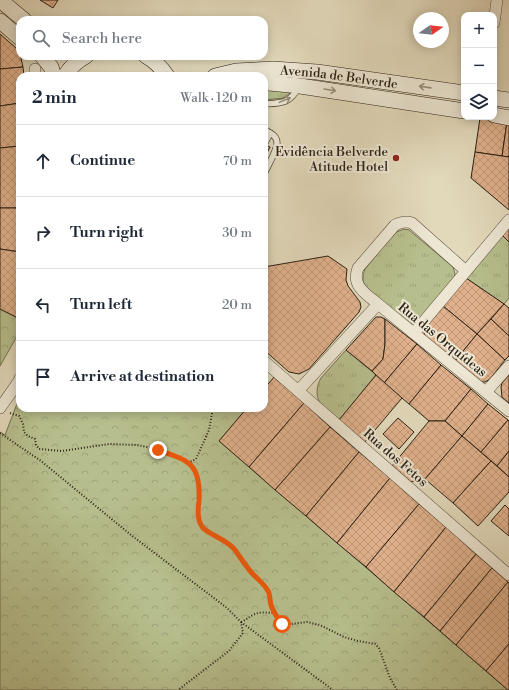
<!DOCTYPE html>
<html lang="en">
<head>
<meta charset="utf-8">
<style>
	body { margin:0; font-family:"Libre Bodoni",serif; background:#f2f2f3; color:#1f2937 }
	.controls { position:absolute; right:12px; top:12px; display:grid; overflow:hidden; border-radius:8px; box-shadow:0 2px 10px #0003 }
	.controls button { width:36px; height:36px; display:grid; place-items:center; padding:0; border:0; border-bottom:1px solid #e0e1e3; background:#fff; color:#1f2937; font:20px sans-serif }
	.compass { position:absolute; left:413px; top:12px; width:36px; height:36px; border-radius:50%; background:#fff; box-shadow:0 2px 10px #0003; rotate:76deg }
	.stop { position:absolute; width:12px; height:12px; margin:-9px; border:3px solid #ea580c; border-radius:50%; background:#fff }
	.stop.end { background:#ea580c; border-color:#fff; box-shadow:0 1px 4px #0008 }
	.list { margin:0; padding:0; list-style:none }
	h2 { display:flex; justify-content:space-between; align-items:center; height:52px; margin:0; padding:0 16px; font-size:17px }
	h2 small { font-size:13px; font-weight:400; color:#747a83 }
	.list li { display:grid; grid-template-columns:26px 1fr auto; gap:12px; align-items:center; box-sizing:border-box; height:72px; padding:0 16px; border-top:1px solid #e0e1e3 }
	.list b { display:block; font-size:15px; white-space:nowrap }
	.list em { font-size:13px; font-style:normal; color:#747a83 }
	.icon { flex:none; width:22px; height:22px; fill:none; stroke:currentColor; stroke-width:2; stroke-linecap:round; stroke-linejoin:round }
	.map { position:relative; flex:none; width:509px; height:690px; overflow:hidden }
	.search { position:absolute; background:#fff; box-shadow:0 2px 10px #0003; left:16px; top:16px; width:252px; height:44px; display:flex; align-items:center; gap:10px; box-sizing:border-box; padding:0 14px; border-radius:12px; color:#747a83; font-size:15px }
	.panel { position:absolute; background:#fff; box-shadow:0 2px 10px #0003; left:16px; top:72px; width:252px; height:340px; border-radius:12px }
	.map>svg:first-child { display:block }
</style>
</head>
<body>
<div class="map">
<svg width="509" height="690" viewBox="0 0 509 690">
	<defs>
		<pattern id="grass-tufts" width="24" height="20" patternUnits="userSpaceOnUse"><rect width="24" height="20" fill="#b7be8d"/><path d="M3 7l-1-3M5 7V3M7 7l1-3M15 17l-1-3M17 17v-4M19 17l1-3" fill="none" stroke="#9ea379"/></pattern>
		<pattern id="forest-crowns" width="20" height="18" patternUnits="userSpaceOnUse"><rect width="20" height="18" fill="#b7be8d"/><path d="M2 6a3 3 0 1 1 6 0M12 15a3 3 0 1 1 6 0" fill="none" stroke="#9ea379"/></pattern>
		<pattern id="building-cross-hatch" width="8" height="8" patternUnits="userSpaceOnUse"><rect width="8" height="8" fill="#e0b18c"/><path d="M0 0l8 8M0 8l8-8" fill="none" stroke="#c09878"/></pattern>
	</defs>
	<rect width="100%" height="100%" fill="#e2d9bb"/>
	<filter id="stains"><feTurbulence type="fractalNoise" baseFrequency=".005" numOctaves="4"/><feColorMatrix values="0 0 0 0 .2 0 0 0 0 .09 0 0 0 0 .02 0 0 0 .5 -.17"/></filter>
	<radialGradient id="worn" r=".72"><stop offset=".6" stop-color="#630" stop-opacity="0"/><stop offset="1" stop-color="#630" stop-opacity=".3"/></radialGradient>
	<g fill="url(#grass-tufts)" stroke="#727050">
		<path d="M264,89L290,90V93L283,98L264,100Z"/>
		<path d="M404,229L409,230L453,267L455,274L454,278L419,322L411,324L408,323L365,286C362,280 363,275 365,269L394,233Z"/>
		<path d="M502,235L509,242V298L504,304L466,278Z"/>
		<path d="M346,350L376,375L339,420L320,403C315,395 317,385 321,378Z"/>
	</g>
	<g fill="url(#forest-crowns)" stroke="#727050">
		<path d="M0,309L20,319V331L0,366Z"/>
		<path d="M20,396V408H247L219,441L508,690H0V432L5,435Z"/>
	</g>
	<g fill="url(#building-cross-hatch)" stroke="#2c2114">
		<path d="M40,0H58L53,8Z"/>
		<path d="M0,34L16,48L20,54L23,67L0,69Z"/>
		<path d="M23,67L24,76H20V103L0,106V69Z"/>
		<path d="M20,103V146L0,148V106Z"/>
		<path d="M480,118L507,122L502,156L475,152Z"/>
		<path d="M507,122H509V157L502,156Z"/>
		<path d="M264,144L270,147L264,159Z"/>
		<path d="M20,146V208H0V148Z"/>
		<path d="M475,152L509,157V210L471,178Z"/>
		<path d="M0,208H20V252L0,249Z"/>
		<path d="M509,227V242L502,235Z"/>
		<path d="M0,249L20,252V319L0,309Z"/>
		<path d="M328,256L347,269L346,280L348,286L360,302L361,307L359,312L309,369L299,374L289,372L264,350V267Z"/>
		<path d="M466,278L504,304L477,334L443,306Z"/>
		<path d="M504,304L509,308V336L491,319Z"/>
		<path d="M443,306L477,334L455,361L425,336L424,333V330L427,325Z"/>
		<path d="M376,317H381L385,319V344L383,359L372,371L346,350Z"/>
		<path d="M385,319L417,344L384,383L372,371L383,359L385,344Z"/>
		<path d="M491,319L509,336V356L505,360L477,334Z"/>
		<path d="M477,334L505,360L490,379L485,382H482L455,361Z"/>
		<path d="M417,344L441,365L409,404L384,383Z"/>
		<path d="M441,365L471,389L445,421H429L409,404Z"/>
		<path d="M376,375L402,398L365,442L339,420Z"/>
		<path d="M509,375V403L502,397L501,387L502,383Z"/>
		<path d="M274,377L304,403L249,467L219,441L247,408H264V389Z"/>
		<path d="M471,389L488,404L462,436L445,421Z"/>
		<path d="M304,403L330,427L275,490L249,467Z"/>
		<path d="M488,404L508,420L481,452L462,436Z"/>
		<path d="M398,418L414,432L399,449L383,434Z"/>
		<path d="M508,420L509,421V451L497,466L481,452Z"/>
		<path d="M429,421H445L462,436L425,479L411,482L392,466Z"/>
		<path d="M330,427L359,452L306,516L275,490Z"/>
		<path d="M462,436L491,461L453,503L425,479Z"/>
		<path d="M509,451V477L497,466Z"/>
		<path d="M359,452L390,478L337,543L306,516Z"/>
		<path d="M491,461L509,477V492L478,526L453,503Z"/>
		<path d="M390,478L419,504L366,567L337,543Z"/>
		<path d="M419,504L446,527L394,592L366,567Z"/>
		<path d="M505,505L509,509V536L491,521Z"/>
		<path d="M446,527L476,554L424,617L394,592Z"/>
		<path d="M476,554L492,568L440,631L424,617Z"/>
		<path d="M492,568L508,582L456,645L440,631Z"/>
		<path d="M508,582L509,583V644L486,671L456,645Z"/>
		<path d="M509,644V690H508L486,671Z"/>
	</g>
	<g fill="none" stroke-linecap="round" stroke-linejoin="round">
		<defs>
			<g id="service">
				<path d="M264,104C282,103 289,104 299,87"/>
				<path d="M264,129L270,133L264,145"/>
				<path d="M264,174C267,167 277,151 277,143C277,138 274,135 270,133"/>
			</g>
			<g id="minor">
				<path d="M494,23L497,0"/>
				<path d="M35,69V76"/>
				<path d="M466,271L412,223C406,221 401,222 395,225L358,268C351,286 366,294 378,304L509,411"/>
				<path d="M414,333L509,220"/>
				<path d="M264,361L509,575"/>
				<path d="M298,391L378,304"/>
				<path d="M486,392L509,366"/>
				<path d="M0,408L19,381L20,378"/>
			</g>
			<g id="secondary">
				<path d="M0,0L24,20"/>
				<path d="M0,21L20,38"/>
				<path d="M42,56L51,67L54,76"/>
				<path d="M146,56C155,61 161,67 167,76"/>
				<path d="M65,76C70,67 77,61 86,56"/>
				<path id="s1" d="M215,76L236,71L273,69L317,72L464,93"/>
				<path d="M264,83H269L300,86L464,111"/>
				<path d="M494,98L509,100"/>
				<path d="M494,115L509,118"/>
			</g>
		</defs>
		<use href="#service" stroke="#5a4f3e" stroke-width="7"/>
		<use href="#minor" stroke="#5a4f3e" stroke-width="12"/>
		<use href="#secondary" stroke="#2c2114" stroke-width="16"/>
		<g stroke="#2c2114" stroke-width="2" stroke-dasharray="1 2" stroke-linecap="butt">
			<path d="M10,413L19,416L23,424L24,432L28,436L35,439L36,445L39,449L62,451L109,444L137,445L147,447L170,454L180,458L188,463L194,469L197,476L199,485V516L201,526L207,532L227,542L235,549L252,574L263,584L269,593L274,613L282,623L291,624L307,622L320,625L344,637L358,641L375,644L379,648L390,678L397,690"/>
			<path d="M0,433L41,461L131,535L227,608L241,622L243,633L229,651L178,690"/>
			<path d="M188,463L196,459L209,430L213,408"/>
			<path d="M241,622L333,690"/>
			<path d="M241,622C246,620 249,617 253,615C260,611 267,613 274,613"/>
		</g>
		<use href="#service" stroke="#ece6d3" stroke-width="5.5"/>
		<use href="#minor" stroke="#ece6d3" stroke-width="11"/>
		<use href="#secondary" stroke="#ece6d3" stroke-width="15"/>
	</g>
	<defs><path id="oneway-shaft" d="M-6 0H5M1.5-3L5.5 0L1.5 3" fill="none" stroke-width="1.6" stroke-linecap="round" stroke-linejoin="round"/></defs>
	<g stroke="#968d7d">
		<use href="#oneway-shaft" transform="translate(425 87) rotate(-172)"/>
		<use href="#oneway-shaft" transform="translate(330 90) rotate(9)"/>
		<use href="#oneway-shaft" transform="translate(285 100) rotate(-23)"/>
	</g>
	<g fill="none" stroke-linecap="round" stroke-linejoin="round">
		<path stroke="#ea580c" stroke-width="5" d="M158,450C190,461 201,464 199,501C198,508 197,518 201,525C205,534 226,538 235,550C240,557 245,565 251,572C257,579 265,584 269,593C270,597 270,601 271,605C273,612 277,617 282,624"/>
	</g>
	<circle fill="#8f2418" stroke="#ece6d3" stroke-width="1.5" cx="396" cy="158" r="4"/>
	<g text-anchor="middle" stroke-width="4" stroke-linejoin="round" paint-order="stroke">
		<g font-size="13" fill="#2c2114" stroke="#ece6d3">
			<text dy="5" stroke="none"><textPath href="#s1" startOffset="125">Avenida de Belverde</textPath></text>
			<text transform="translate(443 339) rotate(39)" y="5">Rua das Orquídeas</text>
			<text transform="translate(396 457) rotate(41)" y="5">Rua dos Fetos</text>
		</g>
		<g font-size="13" fill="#2c2114" stroke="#ece6d3" text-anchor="end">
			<text x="388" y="156">Evidência Belverde<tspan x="388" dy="15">Atitude Hotel</tspan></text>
		</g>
	</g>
	<rect width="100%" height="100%" filter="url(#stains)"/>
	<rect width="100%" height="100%" fill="url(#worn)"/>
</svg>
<div class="controls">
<button>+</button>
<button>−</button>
<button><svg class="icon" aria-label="layers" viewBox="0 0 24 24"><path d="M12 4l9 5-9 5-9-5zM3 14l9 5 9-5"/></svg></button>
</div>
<svg class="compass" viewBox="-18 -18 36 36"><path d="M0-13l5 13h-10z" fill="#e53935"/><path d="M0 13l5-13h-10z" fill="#747a83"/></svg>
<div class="stop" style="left:282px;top:624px"></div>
<div class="stop end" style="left:158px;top:450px"></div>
<div class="search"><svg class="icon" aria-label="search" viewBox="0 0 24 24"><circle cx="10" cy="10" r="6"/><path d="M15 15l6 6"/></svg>Search here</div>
<section class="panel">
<h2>2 min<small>Walk · 120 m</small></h2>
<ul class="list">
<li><svg class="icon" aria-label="ahead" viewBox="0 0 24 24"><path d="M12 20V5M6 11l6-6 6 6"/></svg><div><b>Continue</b></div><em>70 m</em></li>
<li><svg class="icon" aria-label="right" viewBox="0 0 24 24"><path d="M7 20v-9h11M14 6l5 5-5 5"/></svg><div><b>Turn right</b></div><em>30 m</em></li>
<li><svg class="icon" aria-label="left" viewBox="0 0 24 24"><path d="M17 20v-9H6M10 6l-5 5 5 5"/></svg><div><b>Turn left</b></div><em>20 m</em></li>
<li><svg class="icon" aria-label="arrive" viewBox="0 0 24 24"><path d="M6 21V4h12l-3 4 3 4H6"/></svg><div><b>Arrive at destination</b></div></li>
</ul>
</section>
</div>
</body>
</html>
